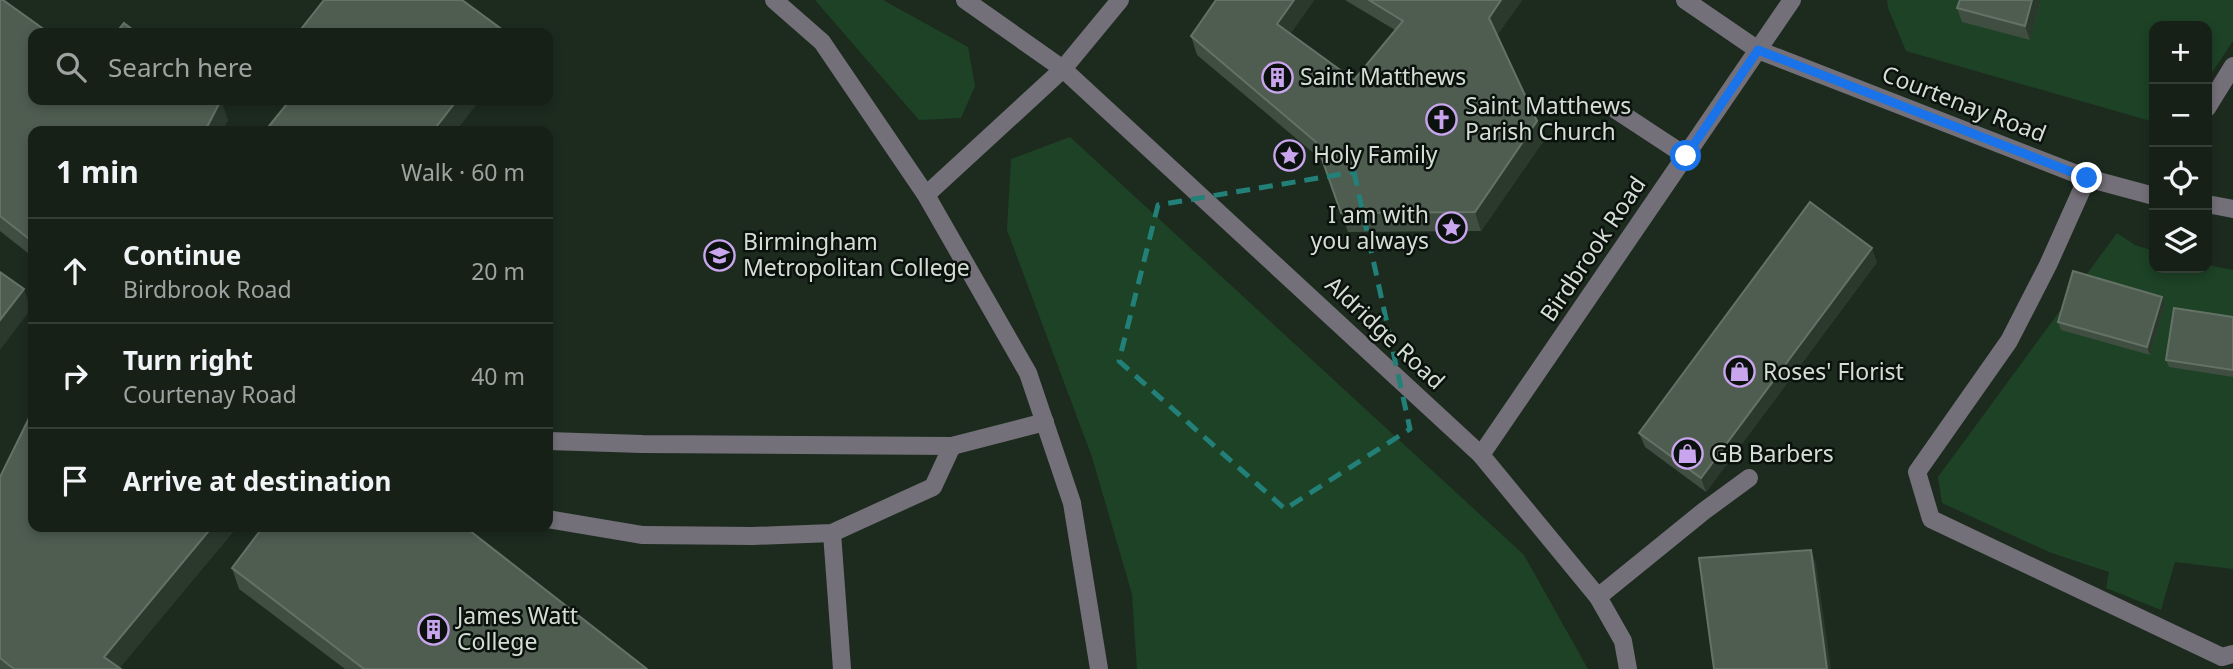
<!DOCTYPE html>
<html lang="en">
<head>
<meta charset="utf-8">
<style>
	body { margin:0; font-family:"Noto Sans",sans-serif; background:#1f2820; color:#f1f3f6 }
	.controls { position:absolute; right:21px; top:21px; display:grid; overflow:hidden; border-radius:14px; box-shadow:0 4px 10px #0003 }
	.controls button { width:63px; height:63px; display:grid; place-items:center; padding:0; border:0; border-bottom:2px solid #353e36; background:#162017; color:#f1f3f6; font:35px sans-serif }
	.stop { position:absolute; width:21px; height:21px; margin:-16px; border:5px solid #1a73e8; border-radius:50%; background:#fff }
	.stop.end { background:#1a73e8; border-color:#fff; box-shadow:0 2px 7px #0008 }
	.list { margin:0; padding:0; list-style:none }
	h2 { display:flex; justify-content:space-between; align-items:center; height:91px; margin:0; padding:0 28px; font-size:30px }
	h2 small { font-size:23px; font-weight:400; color:#9ea3a1 }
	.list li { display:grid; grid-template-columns:46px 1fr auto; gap:21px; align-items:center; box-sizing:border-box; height:105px; padding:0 28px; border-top:2px solid #353e36 }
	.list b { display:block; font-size:26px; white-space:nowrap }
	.list p { margin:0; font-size:23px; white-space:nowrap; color:#9ea3a1 }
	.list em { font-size:23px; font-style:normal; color:#9ea3a1 }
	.icon { flex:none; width:38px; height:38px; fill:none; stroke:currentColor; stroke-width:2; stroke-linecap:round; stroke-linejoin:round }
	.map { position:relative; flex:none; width:2233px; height:669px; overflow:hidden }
	.search { position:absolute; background:#162017; box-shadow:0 4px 10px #0003; left:28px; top:28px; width:525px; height:77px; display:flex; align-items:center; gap:18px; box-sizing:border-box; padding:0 24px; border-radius:14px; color:#9ea3a1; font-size:26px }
	.panel { position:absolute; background:#162017; box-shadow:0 4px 10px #0003; left:28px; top:126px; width:525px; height:406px; border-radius:14px }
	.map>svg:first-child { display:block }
</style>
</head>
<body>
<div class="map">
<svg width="2233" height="669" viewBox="0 0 2233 669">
	<rect width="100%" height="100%" fill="#1d2b1f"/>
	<g fill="#1d4226">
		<path d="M815,0H883L968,47L975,86L961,118L919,120Z"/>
		<path d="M1887,0H2233V41L2207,80V26H2154V122L1906,51L1888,8Z"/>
		<path d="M1070,137L1524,555L1588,669H1137L1132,594L1092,457L1007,230L1011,159Z"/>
		<path d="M2117,233L2135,245L2154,251V268H2207V265L2233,270V569L2175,562L2161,610L2106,588L2109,572L2049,552L1942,503L1938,477Z"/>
	</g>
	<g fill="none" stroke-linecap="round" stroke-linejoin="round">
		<g stroke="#747079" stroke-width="18">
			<path d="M774,0L822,42L926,195L1028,373L1072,503L1099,669"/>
			<path d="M965,0L1063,69L1481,455L1598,597L1623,641L1628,669"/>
			<path d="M1685,0L1758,50L2087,178L2154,196"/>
			<path d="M2207,108L2233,66"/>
			<path d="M1616,110L1686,156"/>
			<path d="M2087,178L2048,265L2009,341L1917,472L1931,519L2222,657L2233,654"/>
			<path d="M926,195L1063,69L1120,0"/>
			<path d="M2207,204L2233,209"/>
			<path d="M548,441L642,444L952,446L1045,422"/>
			<path d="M1481,455L1792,0"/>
			<path d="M548,519L643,535L753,536L832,533L933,487L952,446"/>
			<path d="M832,533L842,669"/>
			<path d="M1598,597L1704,511L1749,478"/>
		</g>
	</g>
	<g fill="#3f4e41">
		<path d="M0,0L33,100L228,120L222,131H33V257L0,231Z"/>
		<path d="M1216,0H1314L1290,34L1354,80L1395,30L1345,0H1522L1497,35L1537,121L1544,140L1481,231L1348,232L1323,161L1197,55L1191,36Z"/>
		<path d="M2041,0L2030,40L1962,22L1957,8Z"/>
		<path d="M1877,262L1706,492L1645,447L1639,433Z"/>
		<path d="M2165,305L2150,355L2061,330L2058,322Z"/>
		<path d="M2233,317V377L2169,367L2166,360Z"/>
		<path d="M0,477L33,527H237L119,668L121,669H0Z"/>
		<path d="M232,568L647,669H345L239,589Z"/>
	</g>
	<g fill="#2b392d">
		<path d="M1294,0H1314L1284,43L1277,24Z"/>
		<path d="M1501,0H1522L1496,37L1489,18Z"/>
		<path d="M2032,0H2041L2030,40L2025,26Z"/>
		<path d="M221,100L228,120L222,131H205Z"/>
		<path d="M457,100H480L456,131H433Z"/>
		<path d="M1537,121L1544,140L1481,231L1475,212Z"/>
		<path d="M1872,248L1877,262L1706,492L1701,478Z"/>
		<path d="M24,289L31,309L0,350V320Z"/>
		<path d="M2162,297L2165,305L2150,355L2147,347Z"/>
		<path d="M212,527H237L119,669L104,657Z"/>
		<path d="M1811,550L1816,564L1831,669H1827Z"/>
	</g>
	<g fill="#4f5d51" stroke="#647266" stroke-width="2">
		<path d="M0,0H3L49,33H33V100H221L205,131H33V242L0,216Z"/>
		<path d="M324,0H462L507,33H298Z"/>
		<path d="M1216,0H1294L1277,24L1354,80L1403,21L1369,0H1501L1489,18L1537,121L1475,212L1341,213L1316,142L1191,36Z"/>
		<path d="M1960,0H2032L2025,26L1957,8Z"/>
		<path d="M124,23L137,33H116Z"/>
		<path d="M290,100H457L433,131H265Z"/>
		<path d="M1810,202L1872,248L1701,478L1639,433Z"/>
		<path d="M2073,271L2162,297L2147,347L2058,322Z"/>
		<path d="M0,272L24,289L0,320Z"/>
		<path d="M2174,308L2233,317V370L2166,360Z"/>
		<path d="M33,410V527H212L104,657L121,669H14L0,658V477Z"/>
		<path d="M263,527H465L647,669H364L232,568Z"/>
		<path d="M1811,550L1827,669H1714L1699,558Z"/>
	</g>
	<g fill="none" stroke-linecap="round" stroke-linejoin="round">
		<path stroke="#1a73e8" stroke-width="9" d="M1686,156L1758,50L2087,178"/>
	</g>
	<path fill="none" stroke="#238078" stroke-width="5" stroke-dasharray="14 9" stroke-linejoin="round" d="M1354,172L1410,429L1285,509L1119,361L1158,205Z"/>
	<defs>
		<symbol id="building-ring" viewBox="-11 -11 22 22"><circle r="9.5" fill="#0b120d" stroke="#c9a5ee" stroke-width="1.5"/><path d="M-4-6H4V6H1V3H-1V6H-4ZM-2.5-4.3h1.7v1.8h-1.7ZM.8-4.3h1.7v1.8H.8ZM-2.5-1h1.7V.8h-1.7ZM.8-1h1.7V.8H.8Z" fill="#c9a5ee"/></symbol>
		<symbol id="church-ring" viewBox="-11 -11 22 22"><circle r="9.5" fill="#0b120d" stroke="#c9a5ee" stroke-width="1.5"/><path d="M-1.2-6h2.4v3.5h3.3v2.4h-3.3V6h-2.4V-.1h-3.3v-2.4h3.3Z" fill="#c9a5ee"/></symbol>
		<symbol id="sight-ring" viewBox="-11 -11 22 22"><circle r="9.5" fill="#0b120d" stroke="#c9a5ee" stroke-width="1.5"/><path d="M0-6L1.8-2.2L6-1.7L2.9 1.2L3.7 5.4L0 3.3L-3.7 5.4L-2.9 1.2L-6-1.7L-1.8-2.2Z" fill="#c9a5ee"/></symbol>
		<symbol id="university-ring" viewBox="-11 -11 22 22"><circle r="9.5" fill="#0b120d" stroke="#c9a5ee" stroke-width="1.5"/><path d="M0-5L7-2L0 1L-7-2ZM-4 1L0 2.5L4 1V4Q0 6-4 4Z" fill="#c9a5ee"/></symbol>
		<symbol id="shop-ring" viewBox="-11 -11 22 22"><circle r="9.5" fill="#0b120d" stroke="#c9a5ee" stroke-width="1.5"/><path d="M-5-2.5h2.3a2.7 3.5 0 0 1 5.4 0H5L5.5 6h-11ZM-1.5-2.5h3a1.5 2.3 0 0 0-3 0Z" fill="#c9a5ee"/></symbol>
	</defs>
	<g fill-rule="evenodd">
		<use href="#building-ring" x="1260" y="60" width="35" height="35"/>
		<use href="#church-ring" x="1424" y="102" width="35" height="35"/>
		<use href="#sight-ring" x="1272" y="138" width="35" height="35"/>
		<use href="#sight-ring" x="1434" y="210" width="35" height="35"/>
		<use href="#university-ring" x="702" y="238" width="35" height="35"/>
		<use href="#shop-ring" x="1722" y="354" width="35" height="35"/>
		<use href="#shop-ring" x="1670" y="436" width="35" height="35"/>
		<use href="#building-ring" x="416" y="612" width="35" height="35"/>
	</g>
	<g text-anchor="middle" stroke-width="5" stroke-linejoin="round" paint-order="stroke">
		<g font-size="23" fill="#d4ded6" stroke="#0b120d" text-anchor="start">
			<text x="1300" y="85">Saint Matthews</text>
			<text x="1465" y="114">Saint Matthews<tspan x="1465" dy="26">Parish Church</tspan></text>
			<text x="1313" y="163">Holy Family</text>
			<text x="1429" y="223" text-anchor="end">I am with<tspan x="1429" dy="26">you always</tspan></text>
			<text x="743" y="250">Birmingham<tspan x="743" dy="26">Metropolitan College</tspan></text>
			<text x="1763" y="380">Roses' Florist</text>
			<text x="1711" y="462">GB Barbers</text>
			<text x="457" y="624">James Watt<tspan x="457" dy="26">College</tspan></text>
		</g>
		<g font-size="23" fill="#d4ded6" stroke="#0b120d">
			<text transform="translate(1964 104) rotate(21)" y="8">Courtenay Road</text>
			<text transform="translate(1593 249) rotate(-56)" y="8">Birdbrook Road</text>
			<text transform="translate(1385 333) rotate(43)" y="8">Aldridge Road</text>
		</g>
	</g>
</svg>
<div class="controls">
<button>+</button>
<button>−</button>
<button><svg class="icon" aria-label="locate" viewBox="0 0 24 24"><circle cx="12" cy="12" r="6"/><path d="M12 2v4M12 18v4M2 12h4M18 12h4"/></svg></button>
<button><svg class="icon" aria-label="layers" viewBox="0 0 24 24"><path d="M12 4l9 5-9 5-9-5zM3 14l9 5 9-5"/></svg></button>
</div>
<div class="stop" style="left:1686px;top:156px"></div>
<div class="stop end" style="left:2087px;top:178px"></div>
<div class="search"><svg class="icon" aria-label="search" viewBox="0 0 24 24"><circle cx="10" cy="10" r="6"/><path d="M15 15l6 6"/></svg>Search here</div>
<section class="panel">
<h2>1 min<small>Walk · 60 m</small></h2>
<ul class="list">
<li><svg class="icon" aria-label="ahead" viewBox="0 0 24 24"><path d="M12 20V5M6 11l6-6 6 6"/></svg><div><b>Continue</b><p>Birdbrook Road</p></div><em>20 m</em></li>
<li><svg class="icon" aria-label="right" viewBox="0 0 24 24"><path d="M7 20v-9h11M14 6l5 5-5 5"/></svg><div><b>Turn right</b><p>Courtenay Road</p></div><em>40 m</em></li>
<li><svg class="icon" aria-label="arrive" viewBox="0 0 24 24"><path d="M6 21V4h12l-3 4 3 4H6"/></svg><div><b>Arrive at destination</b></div></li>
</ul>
</section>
</div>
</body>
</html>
